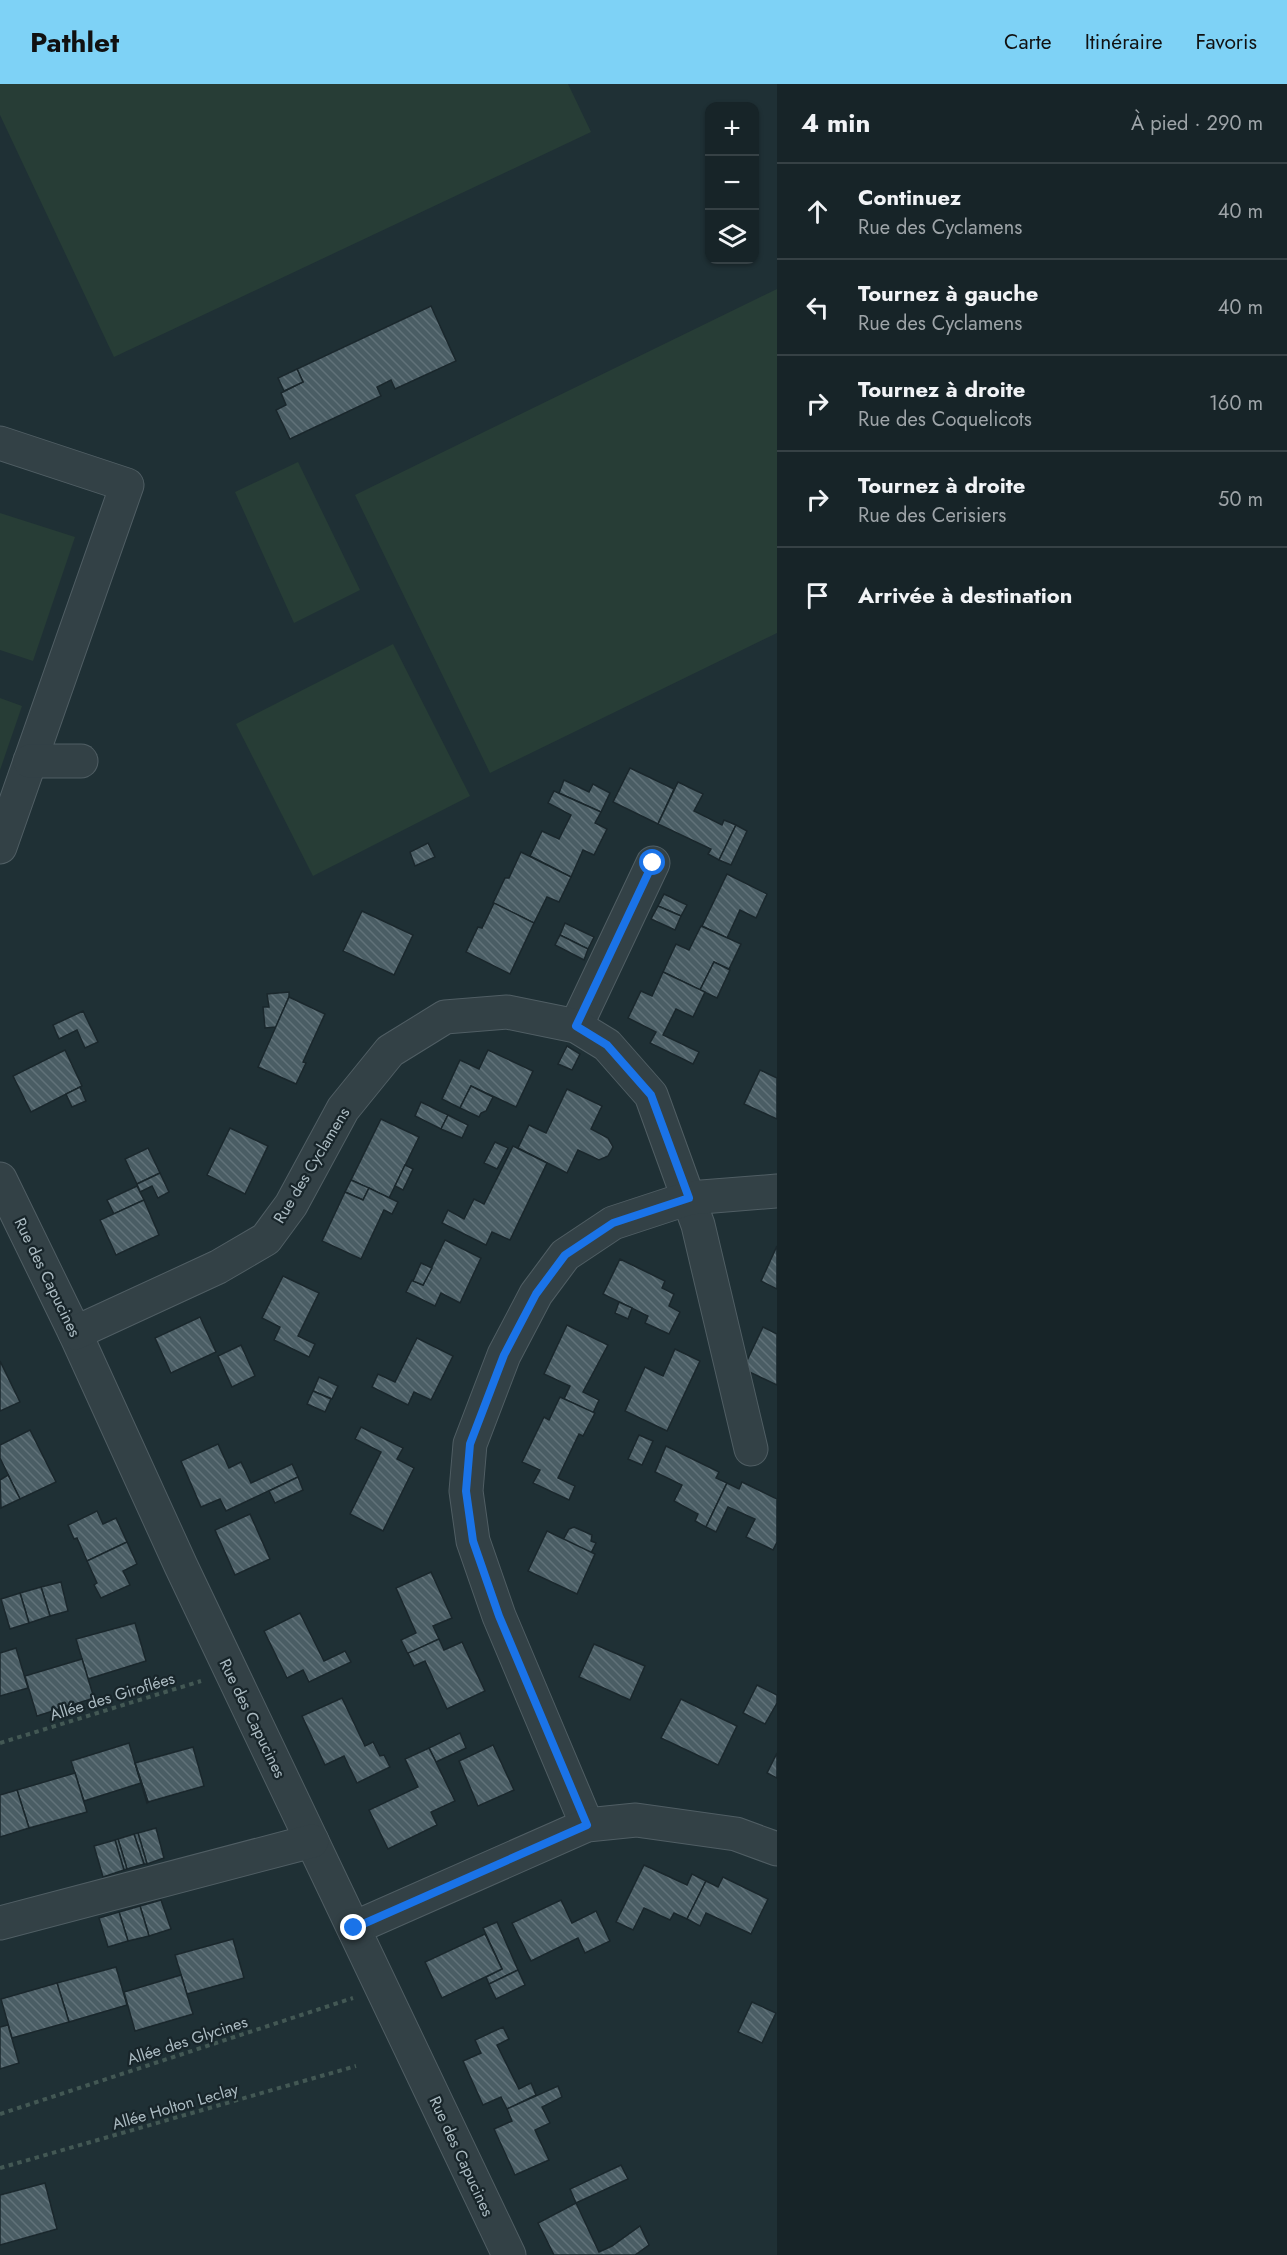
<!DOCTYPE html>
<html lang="fr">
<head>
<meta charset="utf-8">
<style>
	body { margin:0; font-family:Jost,sans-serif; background:#202c30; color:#f1f3f6 }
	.controls { position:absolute; right:18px; top:18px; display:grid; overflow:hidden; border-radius:12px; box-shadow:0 2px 4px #0004 }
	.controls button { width:54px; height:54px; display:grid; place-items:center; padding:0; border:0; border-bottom:2px solid #364145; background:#172428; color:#f1f3f6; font:30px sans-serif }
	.stop { position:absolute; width:18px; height:18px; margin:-14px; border:4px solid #1a73e8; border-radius:50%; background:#fff }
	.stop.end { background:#1a73e8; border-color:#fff; box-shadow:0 2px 6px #0008 }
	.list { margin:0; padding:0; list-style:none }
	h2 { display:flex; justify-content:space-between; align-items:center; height:78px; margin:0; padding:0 24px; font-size:26px }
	h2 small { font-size:20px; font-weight:400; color:#9ea4a8 }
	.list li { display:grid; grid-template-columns:39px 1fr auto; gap:18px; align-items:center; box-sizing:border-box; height:96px; padding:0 24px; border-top:2px solid #364145 }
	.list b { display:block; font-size:22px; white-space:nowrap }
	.list p { margin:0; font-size:20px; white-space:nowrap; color:#9ea4a8 }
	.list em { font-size:20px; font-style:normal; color:#9ea4a8 }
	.icon { flex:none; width:33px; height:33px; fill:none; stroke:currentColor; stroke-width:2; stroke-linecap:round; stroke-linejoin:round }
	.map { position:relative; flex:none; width:777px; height:2171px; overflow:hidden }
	header { display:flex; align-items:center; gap:36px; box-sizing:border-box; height:84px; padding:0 30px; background:#7ed2f6; color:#111 }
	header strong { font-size:28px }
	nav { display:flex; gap:33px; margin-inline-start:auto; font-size:21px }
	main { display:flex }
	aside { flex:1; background:#172428 }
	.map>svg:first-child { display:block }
</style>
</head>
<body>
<header>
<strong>Pathlet</strong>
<nav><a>Carte</a><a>Itinéraire</a><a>Favoris</a></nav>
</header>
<main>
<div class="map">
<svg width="777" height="2171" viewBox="0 0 777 2171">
	<defs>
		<pattern id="building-back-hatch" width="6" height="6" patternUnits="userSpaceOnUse" patternTransform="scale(1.5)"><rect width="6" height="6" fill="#4a5d64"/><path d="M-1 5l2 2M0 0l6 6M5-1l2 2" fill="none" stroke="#617279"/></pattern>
	</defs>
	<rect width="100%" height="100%" fill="#1f3035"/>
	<g fill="#273d36">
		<path d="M0,0H568L591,48L114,273L0,31Z"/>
		<path d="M777,205V549L490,689L355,411Z"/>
		<path d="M298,378L360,506L294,539L235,408Z"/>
		<path d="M0,429L75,453L33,577L0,566Z"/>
		<path d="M393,560L470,712L313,792L236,640Z"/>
		<path d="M0,614L22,622L0,686Z"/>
	</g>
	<g fill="url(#building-back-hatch)" stroke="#1a272c" stroke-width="1.5">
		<path d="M431,222L456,277L395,305L391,296L377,303L381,312L290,355L276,326L286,321L281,309L303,298L297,285Z"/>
		<path d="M297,285L303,298L284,307L278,294Z"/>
		<path d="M630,684L674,705L658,740L613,718Z"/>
		<path d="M564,696L589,708L593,700L610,709L601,728L559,709Z"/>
		<path d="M678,698L703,710L694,727L722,741L724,736L736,741L719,776L708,770L711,765L658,740Z"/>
		<path d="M554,707L601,728L595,739L607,745L594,771L583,766L571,793L530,772L542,747L559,755L571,731L548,719Z"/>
		<path d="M736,741L747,747L731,781L719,776Z"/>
		<path d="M428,759L435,773L415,782L410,768Z"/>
		<path d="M521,768L571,793L559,818L547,813L534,839L493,819L505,794H509Z"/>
		<path d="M727,790L767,810L756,834L740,826L727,854L702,842Z"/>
		<path d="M664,810L687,821L681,832L658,822Z"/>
		<path d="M494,819L534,839L510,890L466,868L478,843L482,844Z"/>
		<path d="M658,822L681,832L675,846L651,835Z"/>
		<path d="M362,827L413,851L394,891L343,867Z"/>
		<path d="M565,839L594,853L588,865L560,851Z"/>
		<path d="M701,842L741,860L729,885L714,878L700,906L663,888L676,860L689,866Z"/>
		<path d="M560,851L588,865L584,876L555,861Z"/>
		<path d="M714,878L730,886L717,914L700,906Z"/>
		<path d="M663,888L705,908L693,933L676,925L663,951L699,968L693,980L650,959L656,948L628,934L641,907L652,912Z"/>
		<path d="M289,908V913L276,943L265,944L263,923H269L267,910Z"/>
		<path d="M289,913L325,930L303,978L306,979L296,1000L258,983Z"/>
		<path d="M83,927L98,958L85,964L77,946L59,955L53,941Z"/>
		<path d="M567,962L580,970L572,986L558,980Z"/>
		<path d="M65,966L82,1002L31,1028L13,992Z"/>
		<path d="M488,966L533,987L516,1023L471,1002L460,1024L442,1015L460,976L479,985Z"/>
		<path d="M760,986L777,994V1035L744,1020Z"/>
		<path d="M471,1002L493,1013L486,1027L481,1029L479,1033L460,1024Z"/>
		<path d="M80,1003L86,1017L72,1023L66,1010Z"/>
		<path d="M567,1005L602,1022L591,1045L608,1054L613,1063L608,1072L599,1076L578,1066L567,1089L518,1064L529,1041L546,1049Z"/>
		<path d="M421,1018L448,1031L441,1045L415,1032Z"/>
		<path d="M448,1031L468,1041L462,1054L441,1045Z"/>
		<path d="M381,1035L419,1053L389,1114L351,1096Z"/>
		<path d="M230,1044L268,1062L245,1110L207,1091Z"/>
		<path d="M495,1058L508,1064L497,1085L484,1079Z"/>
		<path d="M513,1062L547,1079L510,1156L492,1148L486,1161L442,1139L448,1126L464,1135L474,1115L484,1120Z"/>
		<path d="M148,1064L160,1089L137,1100L125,1075Z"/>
		<path d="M405,1081L413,1085L403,1106L395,1102Z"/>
		<path d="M160,1089L169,1108L158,1114L152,1102L140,1108L137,1100Z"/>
		<path d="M351,1096L369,1104L363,1116L345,1108Z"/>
		<path d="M137,1102L144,1116L114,1130L107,1116Z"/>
		<path d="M369,1104L398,1118L392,1130L384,1126L361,1175L322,1157L345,1108L363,1116Z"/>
		<path d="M144,1116L159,1151L116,1171L100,1136Z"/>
		<path d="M445,1156L481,1174L460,1219L441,1209L435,1222L406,1208L412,1196L423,1201Z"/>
		<path d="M777,1162V1205L761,1197Z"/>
		<path d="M620,1175L665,1197L662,1204L674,1210L669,1222L680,1228L669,1250L645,1239L648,1232L603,1210Z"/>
		<path d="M421,1179L432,1184L423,1201L413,1197Z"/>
		<path d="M283,1192L319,1209L298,1252L315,1260L309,1273L274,1256L280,1243L262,1234Z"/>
		<path d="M619,1218L632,1224L628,1235L615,1229Z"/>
		<path d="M200,1233L216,1268L171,1289L155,1254Z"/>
		<path d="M567,1241L608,1261L583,1308L599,1316L593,1329L564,1315L570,1302L544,1290Z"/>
		<path d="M763,1243L777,1250V1301L743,1285Z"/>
		<path d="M417,1254L453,1272L431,1316L414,1308L408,1321L372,1303L378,1290L395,1298Z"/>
		<path d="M241,1261L255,1292L232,1303L218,1272Z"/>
		<path d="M675,1265L700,1277L667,1347L625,1327L645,1283L663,1292Z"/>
		<path d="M0,1277L20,1318L0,1327Z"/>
		<path d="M319,1293L338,1302L332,1315L313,1307Z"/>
		<path d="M313,1307L331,1315L325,1328L307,1320Z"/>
		<path d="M560,1313L595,1329L583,1352L579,1350L558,1394L575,1402L569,1416L533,1399L540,1386L522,1378L544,1333L549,1336Z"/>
		<path d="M361,1343L403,1364L397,1375L414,1384L383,1447L350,1430L381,1368L355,1355Z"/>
		<path d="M30,1346L56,1398L20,1415L0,1374V1361Z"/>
		<path d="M639,1351L653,1357L642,1381L628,1375Z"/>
		<path d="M218,1360L229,1384L241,1378L251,1399L292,1380L298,1393L226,1427L220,1415L201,1423L181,1377Z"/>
		<path d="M666,1362L719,1388L716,1394L727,1399L706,1443L695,1437L698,1430L674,1417L682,1401L655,1388Z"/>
		<path d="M8,1391L20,1415L1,1424L0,1396Z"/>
		<path d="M298,1393L303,1406L275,1419L269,1407Z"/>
		<path d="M742,1398L777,1415V1458L773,1466L746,1453L755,1435L728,1423L716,1448L706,1443L727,1399L739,1405Z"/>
		<path d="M97,1427L103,1440L116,1434L127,1458L87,1477L77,1454L74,1455L68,1441Z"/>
		<path d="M250,1430L270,1475L235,1491L215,1446Z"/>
		<path d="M574,1443L592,1451L591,1457L596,1459L591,1469L563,1456L569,1445Z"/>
		<path d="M547,1447L595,1470L577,1510L528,1487Z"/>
		<path d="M127,1458L137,1480L123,1487L130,1501L101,1514L94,1501L97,1499L87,1477Z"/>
		<path d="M431,1488L452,1534L433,1542L439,1555L408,1570L401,1556L416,1549L396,1504Z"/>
		<path d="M61,1498L68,1527L50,1532L41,1503Z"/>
		<path d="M41,1503L50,1532L29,1539L20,1509Z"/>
		<path d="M20,1509L29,1539L10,1545L1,1515Z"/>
		<path d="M300,1529L324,1577L345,1567L351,1578L309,1598L303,1586L287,1594L264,1547Z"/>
		<path d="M135,1539L146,1577L88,1595L76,1555Z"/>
		<path d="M439,1555L444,1566L462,1558L485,1607L447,1625L425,1577L414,1582L408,1569Z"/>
		<path d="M594,1560L645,1582L630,1616L579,1593Z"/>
		<path d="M16,1564L28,1604L0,1612V1569Z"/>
		<path d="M82,1575L94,1614L37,1632L25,1592Z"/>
		<path d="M757,1601L777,1611V1619L765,1640L743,1629Z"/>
		<path d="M342,1614L365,1662L373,1658L380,1672L384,1671L390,1683L357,1699L344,1672L325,1681L302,1632Z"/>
		<path d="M681,1615L737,1642L718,1681L661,1654Z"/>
		<path d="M460,1649L466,1664L436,1678L429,1664Z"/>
		<path d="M129,1659L141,1699L84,1717L71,1677Z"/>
		<path d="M493,1661L514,1706L478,1722L459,1677Z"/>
		<path d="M193,1663L204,1702L148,1718L135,1679Z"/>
		<path d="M429,1664L455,1717L431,1728L437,1741L388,1765L369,1726L418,1703L405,1675Z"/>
		<path d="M777,1669V1694L767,1689Z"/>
		<path d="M135,1679L148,1718L147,1719Z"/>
		<path d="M75,1689L87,1728L29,1744L17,1706Z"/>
		<path d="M17,1706L29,1744L0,1753V1711Z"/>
		<path d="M156,1744L164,1774L147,1780L138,1749Z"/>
		<path d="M138,1749L147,1780H144L134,1750Z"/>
		<path d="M134,1750L144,1780L127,1785L118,1755Z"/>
		<path d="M118,1755L127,1785L124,1786L115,1756Z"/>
		<path d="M115,1756L124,1786L103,1793L94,1762Z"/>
		<path d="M644,1781L687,1801L692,1790L706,1797L687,1835L674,1829L670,1836L644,1824L633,1846L616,1838Z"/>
		<path d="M723,1793L768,1815L751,1850L706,1829L700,1842L687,1835L706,1797L718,1803Z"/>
		<path d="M161,1816L171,1845L149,1852L140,1822Z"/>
		<path d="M561,1816L572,1839L596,1827L610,1857L585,1869L578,1854L531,1877L512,1839Z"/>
		<path d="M140,1822L149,1852L128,1857L119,1828Z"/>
		<path d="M119,1828L128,1857L108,1863L99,1834Z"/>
		<path d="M497,1838L518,1886L489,1900L486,1893L502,1885L483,1844Z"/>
		<path d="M485,1850L502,1885L442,1914L425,1878Z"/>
		<path d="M233,1855L244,1894L187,1910L175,1871Z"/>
		<path d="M116,1883L127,1921L69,1938L57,1899Z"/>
		<path d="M518,1886L525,1901L496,1915L489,1900Z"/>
		<path d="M181,1891L193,1930L135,1947L124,1908Z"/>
		<path d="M57,1899L69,1938L12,1954L1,1915Z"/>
		<path d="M752,1918L776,1929L762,1959L738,1948Z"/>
		<path d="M8,1941L19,1979L0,1985V1943Z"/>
		<path d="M503,1943L509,1955L497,1961L519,2005L531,1999L536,2011L507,2025L501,2013L483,2021L463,1977L481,1969L475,1956Z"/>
		<path d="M558,2002L562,2013L542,2023L550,2039L535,2046L549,2076L515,2091L494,2045L512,2037L507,2025Z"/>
		<path d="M621,2081L628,2095L576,2119L570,2105Z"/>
		<path d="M45,2099L57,2145L0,2161V2111Z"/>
		<path d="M576,2119L599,2168L612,2162L640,2142L649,2161L635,2171H554L538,2139Z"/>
	</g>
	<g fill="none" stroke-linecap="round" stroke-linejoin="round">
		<defs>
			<g id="minor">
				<path d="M0,359L127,401L0,763"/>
				<path d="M30,677H81"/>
				<path d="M576,942L653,779"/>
				<path d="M0,1095L75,1249L181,1482L509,2171"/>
				<path d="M75,1249L218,1183L266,1155L291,1121L343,1025L390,967L445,933L507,928L576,942L607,961L651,1011L698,1141L751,1365"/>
				<path d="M587,1741L499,1532L473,1457L466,1407L470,1360L504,1271L536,1210L565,1171L613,1139L689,1114L777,1107"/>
				<path d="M0,1839L312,1757"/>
				<path d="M354,1844L587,1741L636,1736L736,1750L777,1765"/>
			</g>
		</defs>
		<use href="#minor" stroke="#505e64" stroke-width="35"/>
		<g stroke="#435854" stroke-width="4" stroke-dasharray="4.5 4.5" stroke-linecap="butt">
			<path d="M0,1659L201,1597"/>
			<path d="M0,2030L353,1914"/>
			<path d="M0,2084L356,1982"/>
		</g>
		<use href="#minor" stroke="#334146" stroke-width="33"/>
	</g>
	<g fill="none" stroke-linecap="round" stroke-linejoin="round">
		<path stroke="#1a73e8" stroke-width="8" d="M354,1844L587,1741L499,1532L473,1457L466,1407L470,1360L504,1271L536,1210L565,1171L613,1139L689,1114L651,1011L607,961L576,942L653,779"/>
	</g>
	<g text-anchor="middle" stroke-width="4.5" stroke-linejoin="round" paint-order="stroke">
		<g font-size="16" fill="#acbcc3" stroke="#18252a">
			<text transform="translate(311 1081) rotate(-59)" y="6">Rue des Cyclamens</text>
			<text transform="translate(48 1193) rotate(64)" y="6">Rue des Capucines</text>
			<text transform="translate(112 1612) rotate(-17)" y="6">Allée des Giroflées</text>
			<text transform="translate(253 1634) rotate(64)" y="6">Rue des Capucines</text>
			<text transform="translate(187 1956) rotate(-18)" y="6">Allée des Glycines</text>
			<text transform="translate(175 2022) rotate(-16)" y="6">Allée Holton Leclay</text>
			<text transform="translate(462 2072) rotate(65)" y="6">Rue des Capucines</text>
		</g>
	</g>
</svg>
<div class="controls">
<button>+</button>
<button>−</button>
<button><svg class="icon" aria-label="layers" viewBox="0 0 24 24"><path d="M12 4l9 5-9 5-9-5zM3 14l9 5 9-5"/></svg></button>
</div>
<div class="stop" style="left:653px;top:779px"></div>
<div class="stop end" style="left:354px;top:1844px"></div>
</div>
<aside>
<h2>4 min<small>À pied · 290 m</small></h2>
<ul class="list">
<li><svg class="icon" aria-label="ahead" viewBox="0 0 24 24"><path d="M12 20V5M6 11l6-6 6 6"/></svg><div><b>Continuez</b><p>Rue des Cyclamens</p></div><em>40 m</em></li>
<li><svg class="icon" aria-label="left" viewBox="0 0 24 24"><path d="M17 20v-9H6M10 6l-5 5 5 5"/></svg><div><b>Tournez à gauche</b><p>Rue des Cyclamens</p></div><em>40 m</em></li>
<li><svg class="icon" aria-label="right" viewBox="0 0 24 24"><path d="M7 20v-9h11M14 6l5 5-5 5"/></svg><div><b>Tournez à droite</b><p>Rue des Coquelicots</p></div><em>160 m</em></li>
<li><svg class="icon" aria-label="right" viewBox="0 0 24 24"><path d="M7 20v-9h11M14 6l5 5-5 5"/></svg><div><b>Tournez à droite</b><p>Rue des Cerisiers</p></div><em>50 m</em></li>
<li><svg class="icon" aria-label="arrive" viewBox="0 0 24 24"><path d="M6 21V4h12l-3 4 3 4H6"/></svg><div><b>Arrivée à destination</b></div></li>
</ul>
</aside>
</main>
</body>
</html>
